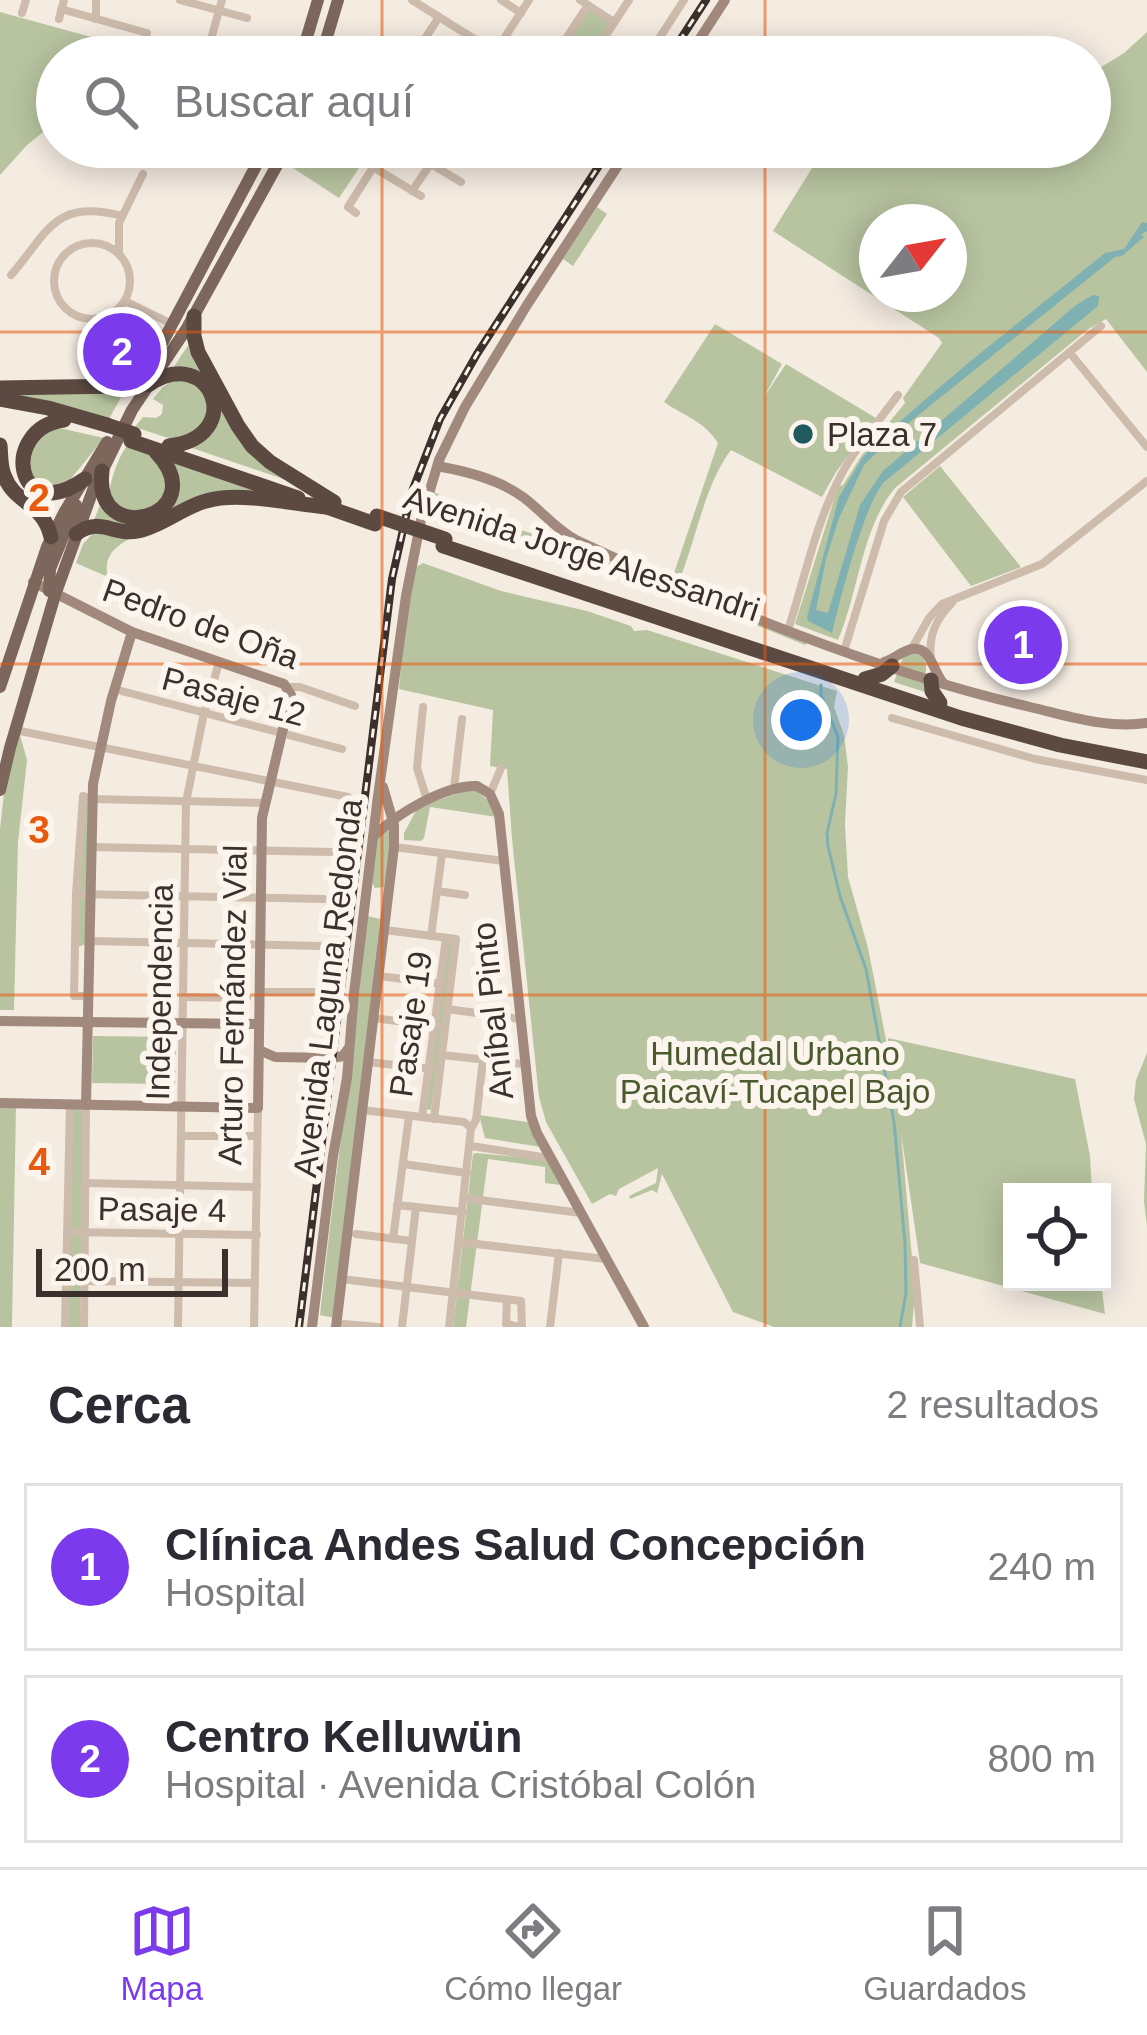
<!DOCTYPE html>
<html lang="es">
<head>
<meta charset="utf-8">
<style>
	body { margin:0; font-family:Helvetica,sans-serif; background:#f2f2f3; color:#2b2b33 }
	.controls { position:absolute; right:36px; bottom:36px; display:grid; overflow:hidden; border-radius:0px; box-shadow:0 6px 30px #0003 }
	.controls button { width:108px; height:108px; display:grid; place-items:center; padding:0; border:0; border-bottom:3px solid #e1e1e2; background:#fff; color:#2b2b33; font:60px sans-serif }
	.compass { position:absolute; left:859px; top:204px; width:108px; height:108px; border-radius:50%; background:#fff; box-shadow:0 6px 30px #0003; rotate:59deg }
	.scale { position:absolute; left:36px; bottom:30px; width:192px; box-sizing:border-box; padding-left:12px; border:6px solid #3b302b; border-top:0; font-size:33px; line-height:42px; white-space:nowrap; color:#3b302b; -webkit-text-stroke:9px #fbf5ee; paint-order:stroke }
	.you { position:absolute; left:801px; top:720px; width:42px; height:42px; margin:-30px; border:9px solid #fff; border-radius:50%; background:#1a73e8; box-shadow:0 0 0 18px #1a73e833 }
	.badge { display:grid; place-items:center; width:78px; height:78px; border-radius:50%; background:#7c3aed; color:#fff; font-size:39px; font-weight:700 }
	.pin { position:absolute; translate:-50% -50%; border:6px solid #fff; box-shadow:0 3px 12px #0006 }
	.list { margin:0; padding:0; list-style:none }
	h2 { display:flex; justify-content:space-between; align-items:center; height:156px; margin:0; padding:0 48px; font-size:51px }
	h2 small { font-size:39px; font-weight:400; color:#7c7c81 }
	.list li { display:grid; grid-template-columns:78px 1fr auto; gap:36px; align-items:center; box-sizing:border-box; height:168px; margin:0 24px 24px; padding:0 24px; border:3px solid #e1e1e2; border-radius:0px }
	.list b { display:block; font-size:45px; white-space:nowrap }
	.list p { margin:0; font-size:39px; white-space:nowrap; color:#7c7c81 }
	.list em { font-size:39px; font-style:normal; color:#7c7c81 }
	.icon { flex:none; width:66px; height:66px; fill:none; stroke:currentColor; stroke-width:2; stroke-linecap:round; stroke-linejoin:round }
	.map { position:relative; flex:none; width:1147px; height:1327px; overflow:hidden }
	.search { position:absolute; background:#fff; box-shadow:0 6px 30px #0003; left:36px; right:36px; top:36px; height:132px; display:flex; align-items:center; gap:30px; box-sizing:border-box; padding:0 42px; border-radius:66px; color:#7c7c81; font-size:45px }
	.sheet { height:540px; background:#fff }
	nav { display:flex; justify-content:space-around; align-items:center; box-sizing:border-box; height:168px; border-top:3px solid #e1e1e2; background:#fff; font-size:33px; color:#7c7c81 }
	nav a { display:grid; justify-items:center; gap:6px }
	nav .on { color:#7c3aed }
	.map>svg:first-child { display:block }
</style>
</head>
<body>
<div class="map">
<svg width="1147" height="1327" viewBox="0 0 1147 1327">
	<rect width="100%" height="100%" fill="#f4ebe1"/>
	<g fill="#b8c4a0" fill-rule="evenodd">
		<path d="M587,8L610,23L592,51L569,36Z"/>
		<path d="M0,12L146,52L139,57H57V121L27,145L0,175Z"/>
		<path d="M1147,32V372L1106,319L1087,330L895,488C861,529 859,592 838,640L795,624L838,487L843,485L862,455L901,408L905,403L903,398L942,343L939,338L773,231L825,147H1090V74L1124,53ZM877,222H949V294H877Z"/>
		<path d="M300,147H373L339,198L290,166Z"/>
		<path d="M597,207L607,214L573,266L563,259Z"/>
		<path d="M715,324L782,364L764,397L786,364L876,418L836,472L822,497L731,450C706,482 696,538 681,576L674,573L718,443C704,421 684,416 664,402Z"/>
		<path d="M189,344L236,429L295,483L186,446L217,402L173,368Z"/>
		<path d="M176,374L205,389L208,424L177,441L135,427L143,417L156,418L162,414L163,405L153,399L163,387L175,379Z"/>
		<path d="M125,390L109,419L4,393Z"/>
		<path d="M55,427L104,438L66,485L36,487L18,456Z"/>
		<path d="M126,447L153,455L169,480L162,503L126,514L109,494C111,479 117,460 126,447Z"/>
		<path d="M167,460L289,500L235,494L134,529L94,520L102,500L113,515L164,511Z"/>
		<path d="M940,466L1021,567L971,586L903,497Z"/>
		<path d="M434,492L484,518L561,543L591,558L598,557L807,643L805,645L601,562L595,566L582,562C532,542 483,520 435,498Z"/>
		<path d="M94,532L139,534C119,544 102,553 108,577L76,563L83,544Z"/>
		<path d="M423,563L501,591L587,611L631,626L634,631L647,630L837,691L834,707L844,735L848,767L845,824L848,877L868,948L889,1055L888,1038L1075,1079L1090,1156L1092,1192H1012V1282H1101L1105,1314L920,1263L901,1132L915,1292L912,1327H774L733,1312L662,1174L657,1193L652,1190L630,1199L629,1196L656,1183L658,1168L619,1189L616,1196L610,1194L592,1204L546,1122L539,1097L512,839L507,769L490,766L493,710L399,689L404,634L416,567Z"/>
		<path d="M918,652C933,663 922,676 925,692L894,682L904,655Z"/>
		<path d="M20,735L27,760L18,842L14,1010H0V829L5,784Z"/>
		<path d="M473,788L495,806L497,817L430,807L424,838L421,841L404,840V833L418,807Z"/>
		<path d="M83,801L88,802L86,944L78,947Z"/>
		<path d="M388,827L391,833L384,887L375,888L371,881L378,833Z"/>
		<path d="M367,916L380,919L334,1318L320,1315C334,1182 354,1050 367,916Z"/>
		<path d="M448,939L454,940L431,1110L426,1109Z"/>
		<path d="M93,1036L176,1037L175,1084L92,1083Z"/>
		<path d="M1147,1053V1227L1144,1201L1146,1144L1134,1099L1136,1080Z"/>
		<path d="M16,1104L12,1327H0V1105Z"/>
		<path d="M71,1108H83L80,1327H68Z"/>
		<path d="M479,1115L528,1122L541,1147L485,1138Z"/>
		<path d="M477,1153L547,1160L561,1185L545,1183V1167L488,1159L466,1327H453L473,1154Z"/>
	</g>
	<path fill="#7fb0b2" d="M1142,222L1147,223V231L1141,235L1144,237L1122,256L1115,257L900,430L864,465L839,518L826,559L816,610L828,613L860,505L883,471L1076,305L1093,295L1099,296L1098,306L883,483C862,512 841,596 832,633L808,621L807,617L839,497L863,457L884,435L967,364L1105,253L1124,249Z"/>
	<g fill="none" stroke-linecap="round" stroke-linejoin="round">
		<path stroke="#7fb0b2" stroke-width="3" d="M821,685V695L838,737L836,794L827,833L828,846L840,896L866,969L894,1122L905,1244L906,1293L900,1327"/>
		<g stroke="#cdbbac" stroke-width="8">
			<path d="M180,0L247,18"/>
			<path d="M412,0L495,52L510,57"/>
			<path d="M501,0L521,13"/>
			<path d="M580,0L614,22"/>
			<path d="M61,9L147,33"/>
			<path d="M22,13L26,0"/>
			<path d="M59,19L64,0"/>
			<path d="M96,19V0"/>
			<path d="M567,38L596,57"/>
			<path d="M496,51L529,0"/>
			<path d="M593,55L629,0"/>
			<path d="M206,57L222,0"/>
			<path d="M413,57L439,17"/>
			<path d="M554,57L588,5"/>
			<path d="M647,57L684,0"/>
			<path d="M492,147L504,155"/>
			<path d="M200,155L203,147"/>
			<path d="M431,164L461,182"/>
			<path d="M373,167L421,196"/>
			<path d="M412,191L442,147"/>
			<path d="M356,213L348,207L386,147"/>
			<circle cx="92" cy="281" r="38"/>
			<path d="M119,253V223L143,174"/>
			<path d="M11,275C48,233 54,198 122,216"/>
			<path d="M125,301L172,324"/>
			<path d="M1070,353L1147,447"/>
			<path d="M788,630C804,581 815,526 839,479C854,449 878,422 898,395"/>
			<path d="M911,650L929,618L942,604L1042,564L1147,481"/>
			<path d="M844,651L884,521L901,492L1101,326"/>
			<path d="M931,659C928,636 936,619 952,603"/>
			<path d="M288,687H300L355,706"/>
			<path d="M114,689L342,749"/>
			<path d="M423,707L417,768L427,800"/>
			<path d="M892,718L1035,759L1147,780"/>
			<path d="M15,730L348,797"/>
			<path d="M454,788L462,719"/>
			<path d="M490,794L501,768"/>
			<path d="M92,847L332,852"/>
			<path d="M394,847L504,861"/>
			<path d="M437,891L465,895"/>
			<path d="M76,894L324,899"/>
			<path d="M385,930L456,939L434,1119"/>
			<path d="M431,936L442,854"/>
			<path d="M89,941L322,946"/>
			<path d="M379,976L443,984"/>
			<path d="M259,992H313"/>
			<path d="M88,996H74L76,894L83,796L92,799L264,803"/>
			<path d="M183,997L247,998"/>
			<path d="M447,1009L520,1019"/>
			<path d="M373,1018L437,1026"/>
			<path d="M442,1055L523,1064"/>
			<path d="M367,1062L432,1069"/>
			<path d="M362,1110L464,1122L471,1128L449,1327"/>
			<path d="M422,1117L446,938"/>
			<path d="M472,1127L476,1120L483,1060"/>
			<path d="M181,1136H257"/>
			<path d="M471,1146L549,1158"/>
			<path d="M403,1164L467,1173"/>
			<path d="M85,1183L257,1187"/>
			<path d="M464,1198L581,1213"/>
			<path d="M397,1205L463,1212"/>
			<path d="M67,1232L257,1235"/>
			<path d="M356,1234L412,1241"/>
			<path d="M393,1239L409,1116"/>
			<path d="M459,1242L606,1259"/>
			<path d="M914,1260L920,1327"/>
			<path d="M342,1279L521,1301L522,1327"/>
			<path d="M84,1281L255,1283"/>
			<path d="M507,1300L506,1324L520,1327"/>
			<path d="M344,1324L378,1327"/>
			<path d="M65,1327L70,1105"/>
			<path d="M84,1327L86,1105"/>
			<path d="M178,1327L186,802L204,713L219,663"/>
			<path d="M254,1327L258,1108"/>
			<path d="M402,1327L416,1207"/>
			<path d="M550,1327L559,1253"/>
		</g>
		<g stroke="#a18a7d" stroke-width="10">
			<path d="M688,57L725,0"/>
			<path d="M439,463L442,467C470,472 501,481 523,497C542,511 555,529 576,540C720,607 875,671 1030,707C1069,716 1107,729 1147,723"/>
			<path d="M884,662C894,659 902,651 912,649C932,646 933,673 944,684"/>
			<path d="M375,835C398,813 445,785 477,786L490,794L499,814L531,1116L537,1133L644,1327"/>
			<path d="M0,1021L259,1024"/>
			<path d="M259,1050L275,1057L332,1058L343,1056L348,1049"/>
			<path d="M0,1103L258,1108L262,818L291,695L284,684L132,632L33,582"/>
			<path d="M86,1105L93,784L111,701L132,632"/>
			<path d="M312,1327L333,1156L347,1078L354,993L378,796L406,596L421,520L439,460L465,407L527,305L630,147"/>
			<path d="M336,1327L394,847V825L383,787"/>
		</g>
		<g stroke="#7d675c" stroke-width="12">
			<path d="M301,57L318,0"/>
			<path d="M321,57L338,0"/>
			<path d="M141,383L266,147"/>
			<path d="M49,591L50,569L76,505"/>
			<path d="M0,687L47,547L65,511L107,442"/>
			<path d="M0,790L10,748L55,595L93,490L132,410L187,328L287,147"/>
		</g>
		<g stroke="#5c4a42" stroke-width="15">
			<path d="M194,316V336L198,352L238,426L252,446L270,462L334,502"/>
			<path d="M148,385C211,342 248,437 169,446"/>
			<path d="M0,388L120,386L144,378"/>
			<path d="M0,399L48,408L107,425"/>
			<path d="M64,420C0,428 14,529 85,479"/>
			<path d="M131,441L298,498"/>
			<path d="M0,445C1,455 0,465 4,475C14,504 43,502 51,537"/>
			<path d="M102,471C92,552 216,515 156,452"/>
			<path d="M321,505L375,524"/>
			<path d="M76,534C100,516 113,536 138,531C162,526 183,507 206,501C240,491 292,504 327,507"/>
			<path d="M443,546L961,718L1060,745L1147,762"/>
			<path d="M865,679L882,674L892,666"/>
			<path d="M931,680L932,691L940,703"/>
		</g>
		<defs>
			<g id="rail">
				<path d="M669,57L706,0"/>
				<path d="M299,1327L392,579L411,494L440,419L477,354L611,147"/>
			</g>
		</defs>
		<use href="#rail" stroke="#3b302b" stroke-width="8"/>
		<use href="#rail" stroke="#fbf5ee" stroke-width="3" stroke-dasharray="9" stroke-linecap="butt"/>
		<g stroke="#5c4a42" stroke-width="15">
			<path d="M107,425L134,434"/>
			<path d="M377,516L445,539"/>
		</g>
	</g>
	<path fill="none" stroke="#e8590c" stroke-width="3" stroke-opacity="0.55" d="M382,0V57M765,0V57M382,147V1327M765,147V1327M0,332H1147M0,664H1147M0,995H1147"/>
	<circle fill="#1f5a5e" stroke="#fbf5ee" stroke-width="4.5" cx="803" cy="434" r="12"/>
	<g text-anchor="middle" stroke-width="12" stroke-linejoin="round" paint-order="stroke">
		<g font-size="33" fill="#3b302b" stroke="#fbf5ee" text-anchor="start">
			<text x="827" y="446">Plaza 7</text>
		</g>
		<g font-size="33" fill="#3b302b" stroke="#fbf5ee">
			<text transform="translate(582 553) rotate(18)" y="12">Avenida Jorge Alessandri</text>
			<text transform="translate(201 623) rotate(20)" y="12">Pedro de Oña</text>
			<text transform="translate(234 696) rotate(15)" y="12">Pasaje 12</text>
			<text transform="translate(327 988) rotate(-83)" y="12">Avenida Laguna Redonda</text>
			<text transform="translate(159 992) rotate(-89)" y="12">Independencia</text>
			<text transform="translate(232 1005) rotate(-89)" y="12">Arturo Fernández Vial</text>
			<text transform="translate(492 1011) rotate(-96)" y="12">Aníbal Pinto</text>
			<text transform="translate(410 1024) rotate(-82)" y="12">Pasaje 19</text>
			<text transform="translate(162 1209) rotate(1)" y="12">Pasaje 4</text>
		</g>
		<g font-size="33" fill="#4a5a2e" stroke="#fbf5ee">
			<text x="775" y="1065">Humedal Urbano<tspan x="775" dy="38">Paicaví-Tucapel Bajo</tspan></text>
		</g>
	</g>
	<g font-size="39" text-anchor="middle" font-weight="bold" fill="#e8590c" stroke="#fbf5ee" stroke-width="12" stroke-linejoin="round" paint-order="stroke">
		<text x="39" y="511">2</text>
		<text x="39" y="843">3</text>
		<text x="39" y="1175">4</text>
	</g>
</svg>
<div class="controls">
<button><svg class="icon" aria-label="locate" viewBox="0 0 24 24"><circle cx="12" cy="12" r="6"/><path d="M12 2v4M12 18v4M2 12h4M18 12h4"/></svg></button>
</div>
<svg class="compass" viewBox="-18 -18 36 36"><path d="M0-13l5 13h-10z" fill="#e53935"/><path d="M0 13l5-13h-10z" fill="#7c7c81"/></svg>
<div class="scale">200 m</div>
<div class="you"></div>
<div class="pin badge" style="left:1023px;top:645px">1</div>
<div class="pin badge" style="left:122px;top:352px">2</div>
<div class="search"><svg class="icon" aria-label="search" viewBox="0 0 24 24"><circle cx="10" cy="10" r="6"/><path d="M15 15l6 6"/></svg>Buscar aquí</div>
</div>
<section class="sheet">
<h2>Cerca<small>2 resultados</small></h2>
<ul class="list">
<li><span class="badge">1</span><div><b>Clínica Andes Salud Concepción</b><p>Hospital</p></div><em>240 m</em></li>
<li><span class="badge">2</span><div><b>Centro Kelluwün</b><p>Hospital · Avenida Cristóbal Colón</p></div><em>800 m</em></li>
</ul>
</section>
<nav>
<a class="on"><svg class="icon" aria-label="map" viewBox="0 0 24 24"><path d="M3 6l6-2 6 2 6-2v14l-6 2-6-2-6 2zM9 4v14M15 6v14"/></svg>Mapa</a>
<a><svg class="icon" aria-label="directions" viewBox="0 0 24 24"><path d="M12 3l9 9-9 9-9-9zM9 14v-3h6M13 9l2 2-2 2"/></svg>Cómo llegar</a>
<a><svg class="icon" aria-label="saved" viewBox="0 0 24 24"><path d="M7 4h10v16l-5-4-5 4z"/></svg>Guardados</a>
</nav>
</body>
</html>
